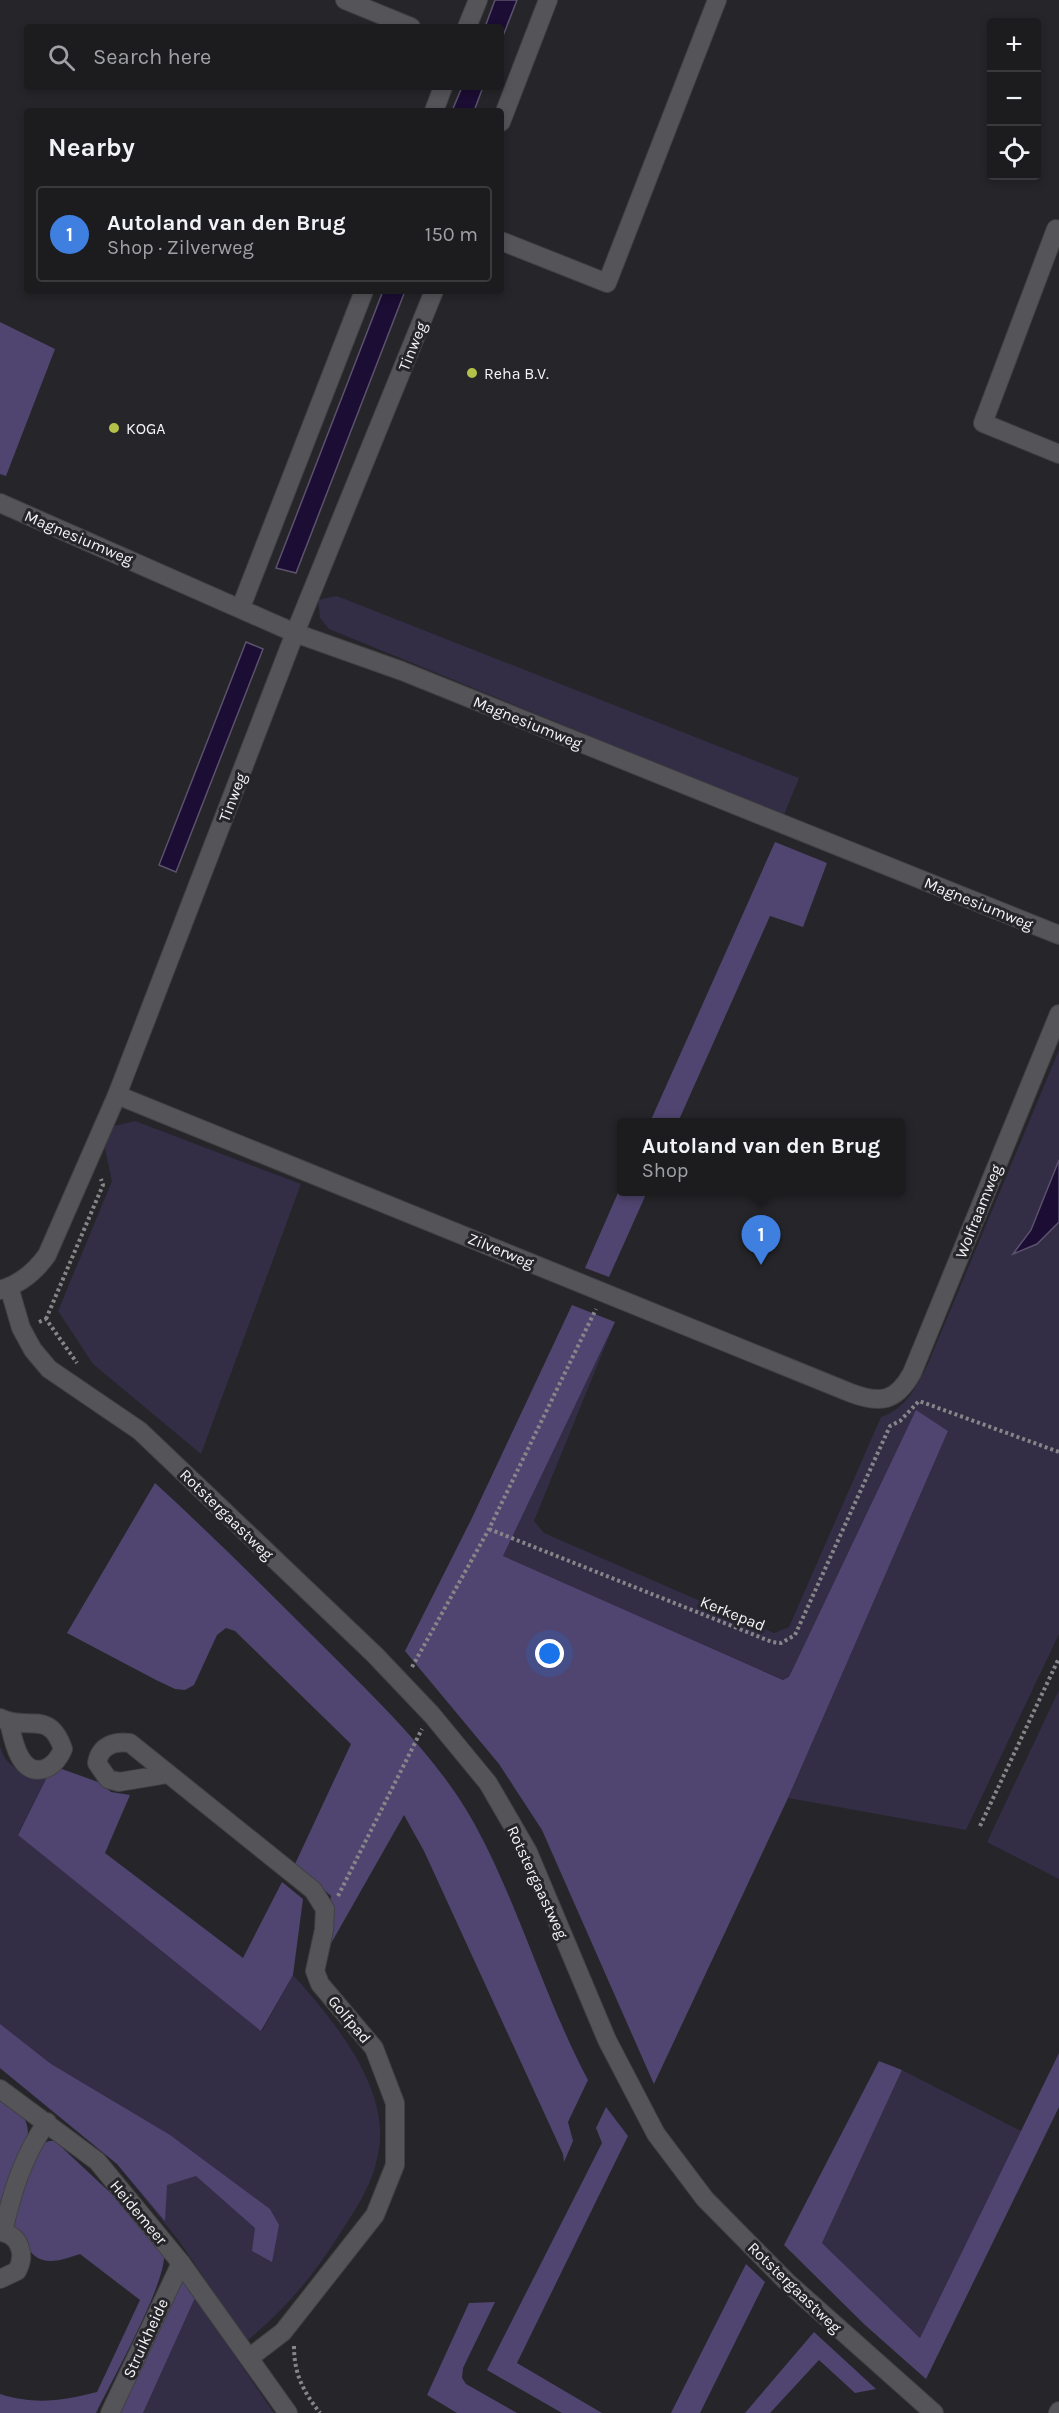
<!DOCTYPE html>
<html lang="en">
<head>
<meta charset="utf-8">
<style>
	body { margin:0; font-family:Karla,sans-serif; background:#29292c; color:#f1f3f6 }
	.controls { position:absolute; right:18px; top:18px; display:grid; overflow:hidden; border-radius:6px; box-shadow:0 3px 9px #0003 }
	.controls button { width:54px; height:54px; display:grid; place-items:center; padding:0; border:0; border-bottom:2px solid #3a3a3d; background:#1c1c1f; color:#f1f3f6; font:30px sans-serif }
	.you { position:absolute; left:550px; top:1654px; width:21px; height:21px; margin:-15px; border:4px solid #fff; border-radius:50%; background:#1a73e8; box-shadow:0 0 0 9px #1a73e833 }
	.badge { display:grid; place-items:center; width:39px; height:39px; border-radius:50%; background:#b4c24a; color:#fff; font-size:20px; font-weight:700 }
	.pin { position:absolute; translate:-50% -50px; filter:drop-shadow(0 2px 3px #0008) }
	.pin::after { content:''; position:absolute; top:32px; width:21px; height:18px; background:inherit; clip-path:polygon(0 0,100% 0,50% 100%) }
	.popup { position:absolute; left:617px; top:1118px; width:288px; height:78px; box-sizing:border-box; display:grid; place-content:center; border-radius:6px; background:#1c1c1f; filter:drop-shadow(0 2px 4px #0005); font-size:20px; white-space:nowrap; color:#a0a1a4 }
	.popup b { font-size:22px; color:#f1f3f6 }
	.popup::after { content:''; position:absolute; left:50%; top:100%; margin-left:-12px; border:12px solid transparent; border-top-color:#1c1c1f }
	.list { margin:0; padding:0; list-style:none }
	h2 { display:flex; justify-content:space-between; align-items:center; height:78px; margin:0; padding:0 24px; font-size:26px }
	h2 small { font-size:20px; font-weight:400; color:#a0a1a4 }
	.list li { display:grid; grid-template-columns:39px 1fr auto; gap:18px; align-items:center; box-sizing:border-box; height:96px; margin:0 12px 12px; padding:0 12px; border:2px solid #3a3a3d; border-radius:6px }
	.list b { display:block; font-size:22px; white-space:nowrap }
	.list p { margin:0; font-size:20px; white-space:nowrap; color:#a0a1a4 }
	.list em { font-size:20px; font-style:normal; color:#a0a1a4 }
	.icon { flex:none; width:33px; height:33px; fill:none; stroke:currentColor; stroke-width:2; stroke-linecap:round; stroke-linejoin:round }
	.map { position:relative; flex:none; width:1059px; height:2413px; overflow:hidden }
	.search { position:absolute; background:#1c1c1f; box-shadow:0 3px 9px #0003; left:24px; top:24px; width:480px; height:66px; display:flex; align-items:center; gap:15px; box-sizing:border-box; padding:0 21px; border-radius:6px; color:#a0a1a4; font-size:22px }
	.panel { position:absolute; background:#1c1c1f; box-shadow:0 3px 9px #0003; left:24px; top:108px; width:480px; height:186px; border-radius:6px }
	.map>svg:first-child { display:block }
</style>
</head>
<body>
<div class="map">
<svg width="1059" height="2413" viewBox="0 0 1059 2413">
	<rect width="100%" height="100%" fill="#262529"/>
	<g fill="#332d46">
		<path d="M337,596L799,778L784,815L329,629L320,618L318,600Z"/>
		<path d="M1059,1050V1160L1031,1230L1014,1253L1037,1243L1059,1222V1634L966,1830L788,1798L948,1431L916,1411L789,1677L784,1680L503,1556L615,1322L534,1521L544,1533L774,1633L789,1627L881,1417C907,1408 915,1388 927,1366Z"/>
		<path d="M135,1121L301,1184L201,1454L93,1364L58,1311L112,1181L104,1145L110,1127Z"/>
		<path d="M1059,1690V1879L987,1842Z"/>
		<path d="M0,1746C6,1771 28,1775 49,1773L18,1834L262,2031L293,1975C332,2018 389,2086 379,2149C374,2182 357,2208 339,2235C311,2279 287,2307 247,2341L179,2241L117,2164L0,2068Z"/>
		<path d="M902,2070L1021,2131L920,2338L822,2243Z"/>
		<path d="M195,2298L274,2413H143Z"/>
	</g>
	<g fill="#504570">
		<path d="M0,322L55,349L6,476L0,474Z"/>
		<path d="M775,842L827,863L803,927L770,916L678,1122H650Z"/>
		<path d="M621,1186L622,1192H647L609,1277L585,1268Z"/>
		<path d="M572,1305L615,1322L503,1556L783,1680L789,1677L916,1410L948,1431L788,1798L654,2084L659,2094L653,2082L542,1830L499,1764L405,1651L471,1520Z"/>
		<path d="M155,1483C216,1539 275,1598 334,1657C384,1707 439,1760 474,1823C519,1905 544,1997 588,2080L568,2122L573,2141L564,2162L563,2154L424,1851L404,1815L321,1961L331,1896L295,1864L351,1744L235,1631L226,1628L217,1635L194,1685L185,1690L175,1689L156,1680L67,1633Z"/>
		<path d="M59,1768L101,1783L111,1792L130,1795L105,1853L243,1958L282,1882L303,1899L293,1975L261,2031L18,1835L49,1773Z"/>
		<path d="M0,2024L51,2064L170,2135L270,2209L279,2225L272,2262L252,2251L255,2228L196,2176L167,2185L165,2221L117,2164L0,2068Z"/>
		<path d="M1059,2053V2107L926,2379L865,2325L784,2245L879,2061L902,2070L822,2243L920,2338Z"/>
		<path d="M0,2100C14,2109 28,2114 28,2133L0,2216Z"/>
		<path d="M606,2107L628,2136L517,2363L602,2413H562L487,2370L602,2143L596,2128Z"/>
		<path d="M49,2141H55L117,2199L164,2254C167,2282 111,2382 96,2413H0V2394C35,2405 62,2401 97,2392L140,2300L80,2254C59,2261 40,2268 27,2247C22,2240 14,2231 13,2222C11,2197 32,2166 42,2144Z"/>
		<path d="M746,2264L765,2282L700,2413H671Z"/>
		<path d="M181,2277L195,2298L143,2413H120Z"/>
		<path d="M495,2302L463,2368L462,2378L466,2384L517,2413H457L427,2395L469,2303Z"/>
		<path d="M814,2332L876,2389L855,2393L819,2360L770,2413H745Z"/>
	</g>
	<g fill="#1b0d33" stroke="#5c526d" stroke-width="1.5">
		<path d="M495,0H517L501,41V27H485Z"/>
		<path d="M462,87H483L474,111H452Z"/>
		<path d="M383,291H405L296,573L276,568Z"/>
		<path d="M246,642L263,649L176,872L159,865Z"/>
		<path d="M1059,1160V1222L1037,1244L1013,1254L1031,1230Z"/>
	</g>
	<g fill="none" stroke-linecap="round" stroke-linejoin="round">
		<defs>
			<g id="minor">
				<path d="M345,0L411,27"/>
				<path d="M467,27L478,0"/>
				<path d="M434,111L443,87"/>
				<path d="M501,122L548,0"/>
				<path d="M1056,229L983,423L1059,454"/>
				<path d="M501,241L607,283L717,0"/>
				<path d="M0,503L295,633L402,671L1059,935"/>
				<path d="M241,607L364,291"/>
				<path d="M117,1095L851,1393C880,1404 896,1402 912,1373L1059,1014"/>
				<path d="M9,1287L21,1328L33,1350L49,1369L140,1431L375,1655L432,1715L488,1783L528,1852L607,2040L656,2134L705,2199L788,2283L934,2413"/>
				<path d="M0,1290C21,1284 35,1272 47,1255L117,1095L295,633L434,291"/>
				<path d="M0,1718C27,1732 49,1708 63,1749C59,1758 54,1766 44,1769C19,1776 13,1739 9,1722"/>
				<path d="M167,1774L119,1782L108,1779L97,1763C100,1745 115,1741 130,1743L313,1890L325,1909L324,1930L315,1971L320,1984L374,2048L395,2103V2165L375,2215L283,2332L249,2358"/>
				<path d="M0,2089L97,2161L181,2263L288,2413"/>
				<path d="M0,2232C20,2234 26,2255 17,2271L0,2279"/>
				<path d="M3,2232C12,2192 23,2156 47,2122"/>
				<path d="M110,2413L181,2263"/>
				<path d="M1058,2413L1059,2411"/>
			</g>
		</defs>
		<use href="#minor" stroke="#414043" stroke-width="20"/>
		<g stroke="#868588" stroke-width="4" stroke-dasharray="3 3" stroke-linecap="butt">
			<path d="M46,1319L103,1185L101,1179"/>
			<path d="M39,1322L46,1319L77,1363"/>
			<path d="M489,1529L772,1642L781,1643L795,1635L890,1426L900,1421L919,1401L1059,1452"/>
			<path d="M412,1667L489,1529L596,1309"/>
			<path d="M980,1826L1059,1658"/>
			<path d="M338,1896L422,1729"/>
			<path d="M294,2346C294,2374 303,2391 320,2413"/>
		</g>
		<use href="#minor" stroke="#555458" stroke-width="18"/>
	</g>
	<g fill="#b4c24a" stroke="#262529" stroke-width="2">
		<circle cx="472" cy="373" r="6"/>
		<circle cx="114" cy="428" r="6"/>
	</g>
	<g text-anchor="middle" stroke-width="6" stroke-linejoin="round" paint-order="stroke">
		<g font-size="16" fill="#f3f3f5" stroke="#262529">
			<text transform="translate(412 346) rotate(-68)" y="6">Tinweg</text>
			<text transform="translate(79 537) rotate(23)" y="6">Magnesiumweg</text>
			<text transform="translate(528 722) rotate(22)" y="6">Magnesiumweg</text>
			<text transform="translate(232 797) rotate(-69)" y="6">Tinweg</text>
			<text transform="translate(979 903) rotate(22)" y="6">Magnesiumweg</text>
			<text transform="translate(978 1211) rotate(-68)" y="6">Wolfraamweg</text>
			<text transform="translate(501 1250) rotate(22)" y="6">Zilverweg</text>
			<text transform="translate(227 1514) rotate(44)" y="6">Rotstergaastweg</text>
			<text transform="translate(733 1613) rotate(22)" y="6">Kerkepad</text>
			<text transform="translate(538 1882) rotate(65)" y="6">Rotstergaastweg</text>
			<text transform="translate(350 2019) rotate(50)" y="6">Golfpad</text>
			<text transform="translate(139 2212) rotate(50)" y="6">Heidemeer</text>
			<text transform="translate(795 2287) rotate(44)" y="6">Rotstergaastweg</text>
			<text transform="translate(145 2338) rotate(-65)" y="6">Struikheide</text>
		</g>
		<g font-size="16" fill="#f3f3f5" stroke="#262529" text-anchor="start">
			<text x="484" y="379">Reha B.V.</text>
			<text x="126" y="434">KOGA</text>
		</g>
	</g>
</svg>
<div class="controls">
<button>+</button>
<button>−</button>
<button><svg class="icon" aria-label="locate" viewBox="0 0 24 24"><circle cx="12" cy="12" r="6"/><path d="M12 2v4M12 18v4M2 12h4M18 12h4"/></svg></button>
</div>
<div class="you"></div>
<div class="pin badge" style="left:761px;top:1265px;background:#3f7fe0">1</div>
<div class="popup"><b>Autoland van den Brug</b>Shop</div>
<div class="search"><svg class="icon" aria-label="search" viewBox="0 0 24 24"><circle cx="10" cy="10" r="6"/><path d="M15 15l6 6"/></svg>Search here</div>
<section class="panel">
<h2>Nearby<small></small></h2>
<ul class="list">
<li><span class="badge" style="background:#3f7fe0">1</span><div><b>Autoland van den Brug</b><p>Shop · Zilverweg</p></div><em>150 m</em></li>
</ul>
</section>
</div>
</body>
</html>
